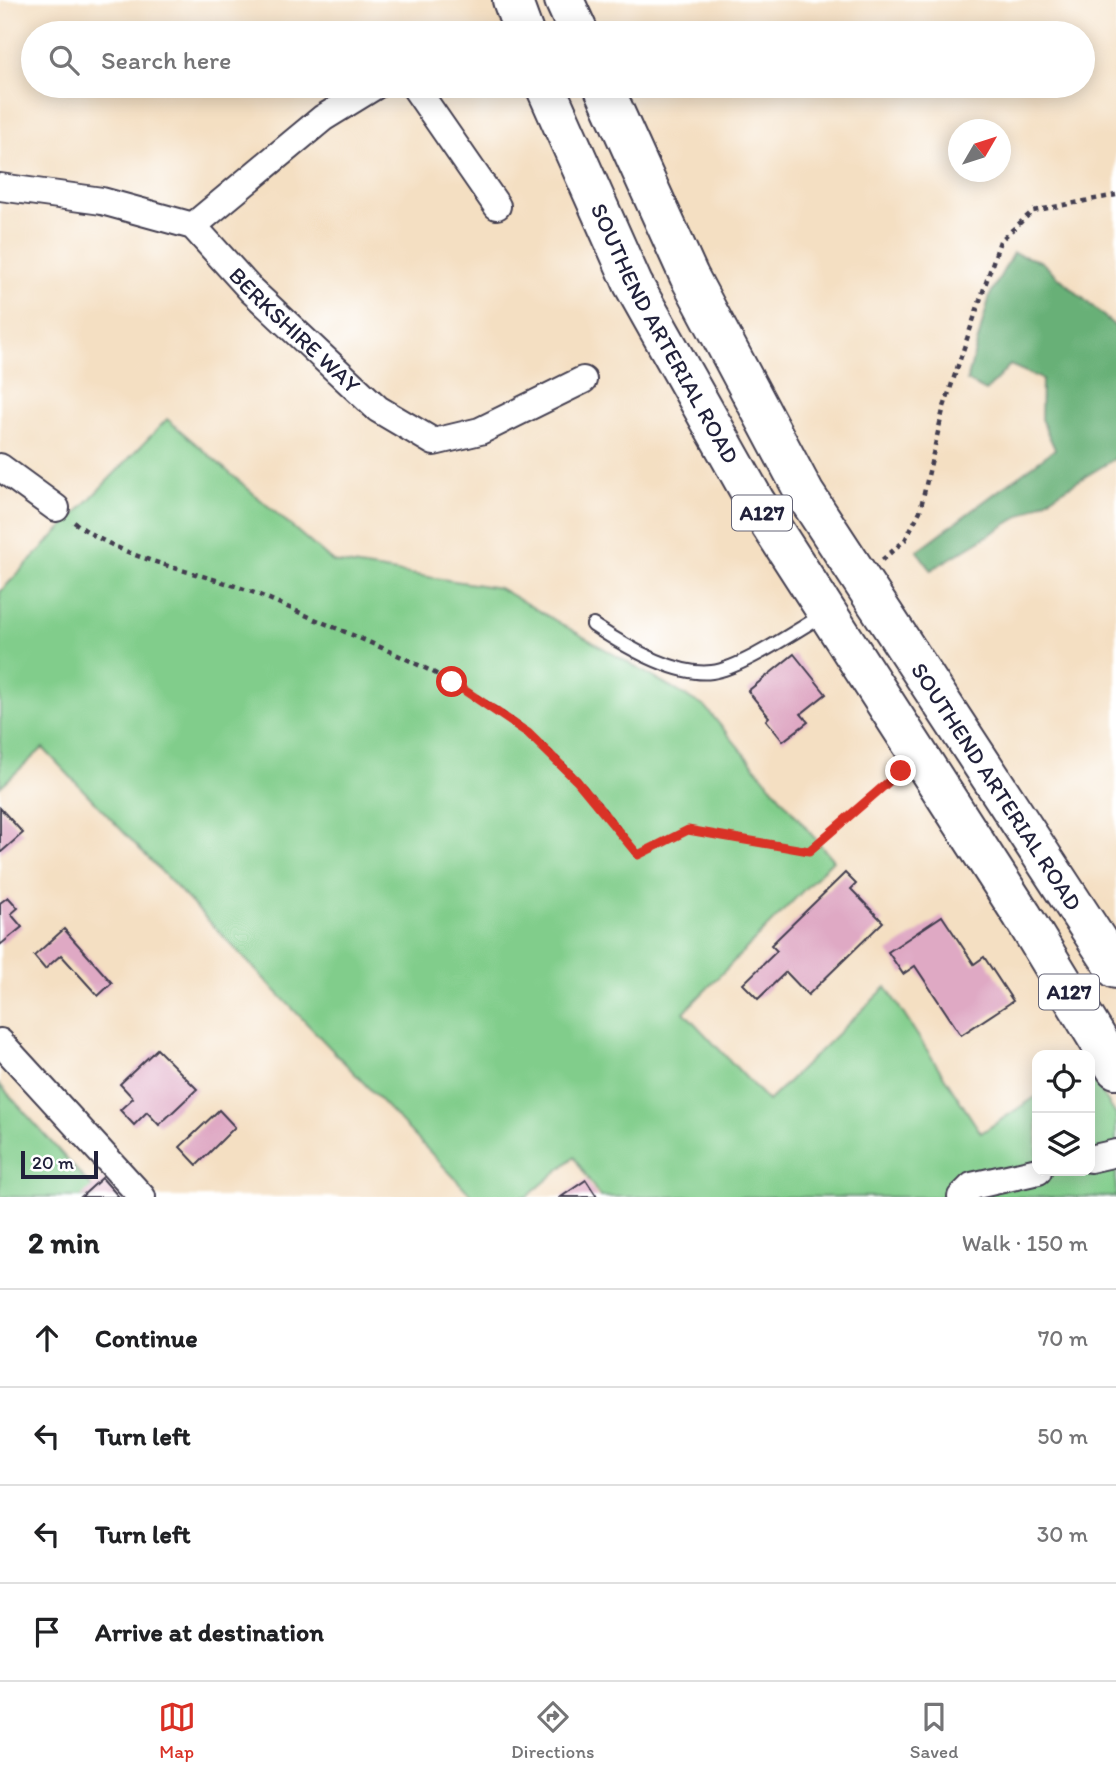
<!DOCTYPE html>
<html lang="en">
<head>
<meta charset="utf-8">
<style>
	body { margin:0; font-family:Itim,sans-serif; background:#f2f2f2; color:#202124 }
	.controls { position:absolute; right:21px; bottom:21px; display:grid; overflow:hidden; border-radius:14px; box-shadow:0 4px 18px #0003 }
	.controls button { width:63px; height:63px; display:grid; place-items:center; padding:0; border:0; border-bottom:2px solid #e0e0e0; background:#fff; color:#202124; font:35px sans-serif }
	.compass { position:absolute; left:948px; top:119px; width:63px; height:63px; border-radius:50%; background:#fff; box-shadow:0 4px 18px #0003; rotate:51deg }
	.scale { position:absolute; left:21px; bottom:18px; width:77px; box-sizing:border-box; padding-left:7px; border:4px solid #22223b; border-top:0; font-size:19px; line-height:24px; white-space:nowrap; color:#22223b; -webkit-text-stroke:5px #fff; paint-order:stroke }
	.stop { position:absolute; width:21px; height:21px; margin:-16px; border:5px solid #d93025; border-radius:50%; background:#fff }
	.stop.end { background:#d93025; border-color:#fff; box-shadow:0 2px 7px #0008 }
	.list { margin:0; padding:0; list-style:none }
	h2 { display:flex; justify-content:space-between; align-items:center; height:91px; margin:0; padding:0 28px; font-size:30px }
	h2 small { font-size:23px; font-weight:400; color:#757577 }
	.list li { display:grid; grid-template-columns:46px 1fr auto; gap:21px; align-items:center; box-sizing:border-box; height:98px; padding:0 28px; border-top:2px solid #e0e0e0 }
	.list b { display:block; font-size:26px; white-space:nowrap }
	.list em { font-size:23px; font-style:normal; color:#757577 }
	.icon { flex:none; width:38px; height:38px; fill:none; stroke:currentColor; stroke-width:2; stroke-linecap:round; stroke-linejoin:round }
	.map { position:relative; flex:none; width:1116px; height:1197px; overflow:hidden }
	.search { position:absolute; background:#fff; box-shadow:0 4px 18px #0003; left:21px; right:21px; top:21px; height:77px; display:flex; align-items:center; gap:18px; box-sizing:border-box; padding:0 24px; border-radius:38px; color:#757577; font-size:26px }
	.sheet { height:483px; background:#fff }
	nav { display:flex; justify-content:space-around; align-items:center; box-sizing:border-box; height:98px; border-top:2px solid #e0e0e0; background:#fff; font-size:19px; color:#757577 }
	nav a { display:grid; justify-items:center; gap:4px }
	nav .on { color:#d93025 }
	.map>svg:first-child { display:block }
</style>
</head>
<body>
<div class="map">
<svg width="1116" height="1197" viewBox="0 0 1116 1197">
	<rect width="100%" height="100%" fill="#fff"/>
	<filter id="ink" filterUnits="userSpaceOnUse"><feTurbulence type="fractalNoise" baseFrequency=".0143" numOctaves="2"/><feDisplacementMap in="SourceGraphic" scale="14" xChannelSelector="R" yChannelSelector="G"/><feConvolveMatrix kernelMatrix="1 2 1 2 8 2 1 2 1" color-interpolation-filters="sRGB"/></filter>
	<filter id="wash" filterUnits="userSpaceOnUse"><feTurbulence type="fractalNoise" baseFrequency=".00686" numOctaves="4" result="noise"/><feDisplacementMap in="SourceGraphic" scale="28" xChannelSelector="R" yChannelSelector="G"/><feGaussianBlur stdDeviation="1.57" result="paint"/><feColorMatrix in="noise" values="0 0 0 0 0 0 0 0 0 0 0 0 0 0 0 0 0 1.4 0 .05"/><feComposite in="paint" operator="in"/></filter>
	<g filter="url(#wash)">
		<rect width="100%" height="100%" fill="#f4dfc2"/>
		<g fill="#81cd8b" stroke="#527863" stroke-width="2">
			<path d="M167,419L333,562L499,588L705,707L833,860L684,1012L768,1101L886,987L981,1133L1037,1096V1171H1090V1074L1116,1115V1197H600L574,1157L527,1197H473L43,748L0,787V592Z"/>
			<path d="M0,1085L98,1194L95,1197H0Z"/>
		</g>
		<path fill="#68b077" stroke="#456959" stroke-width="2" d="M1013,253L1040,261L1116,327V458L931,570L917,551L1055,449L1041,419L1042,379L1010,365L986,391L967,381L990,295Z"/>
		<g id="blocks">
			<g fill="#dfa9c4">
				<path d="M794,654L826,694L801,714L808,722L783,741L766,720L769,717L748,691Z"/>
				<path d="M0,808L23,833L0,853Z"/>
				<path d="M845,873L856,884L851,889L883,922L808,995L786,972L758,999L743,984L777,951L771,945Z"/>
				<path d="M8,897L18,908L11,914L22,927L0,945V903Z"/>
				<path d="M942,916L974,964L984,957L1013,1001L961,1035L915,966L903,974L888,952Z"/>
				<path d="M64,929L112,983L98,996L61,955L45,969L34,956Z"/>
				<path d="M157,1049L197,1089L159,1125L147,1112L134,1125L120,1110L133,1098L120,1084Z"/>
				<path d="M219,1110L235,1127L197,1165L180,1147Z"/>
				<path d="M102,1178L119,1197H81Z"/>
				<path d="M586,1180L597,1197H561Z"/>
			</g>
		</g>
	</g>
	<g filter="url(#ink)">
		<use href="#blocks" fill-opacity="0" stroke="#423e4f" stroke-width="2"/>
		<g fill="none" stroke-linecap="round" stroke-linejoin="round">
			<defs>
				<path id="lane" d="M593,625C623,645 675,677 712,672C742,668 795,631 823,615"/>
				<g id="street">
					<path d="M414,86L497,206"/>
					<path id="s1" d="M0,187L102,201L193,226L251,290L378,409L434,442L480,431L583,380"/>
					<path d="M193,226L323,118L375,86"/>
					<path d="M0,467L56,508"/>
					<path d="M0,1042L142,1197"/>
					<path d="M1090,1159L1116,1153"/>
					<path d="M961,1197L972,1186L1038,1171"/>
				</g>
				<g id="highway">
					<path d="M512,0L524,33"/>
					<path d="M564,0L579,33"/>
					<path id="s2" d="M545,86L633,284L755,501L1022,915L1116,1069"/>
					<path id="s3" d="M603,86L689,276L805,494L1116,969"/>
				</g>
			</defs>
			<use href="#lane" stroke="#423e4f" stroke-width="16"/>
			<use href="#street" stroke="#423e4f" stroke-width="30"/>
			<use href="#highway" stroke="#423e4f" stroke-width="42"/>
			<g stroke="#423e4f" stroke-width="4.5" stroke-dasharray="5 5" stroke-linecap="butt">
				<path d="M74,522C124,560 183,568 241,588C267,597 293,610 319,621C391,651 467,683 528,733C570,767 607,812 638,855L688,830L809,851L895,776"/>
				<path d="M882,560L905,540L920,511L943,410L1000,241L1033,211L1116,195"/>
			</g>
			<use href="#lane" stroke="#fff" stroke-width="12"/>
			<use href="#street" stroke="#fff" stroke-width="26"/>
			<use href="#highway" stroke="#fff" stroke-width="38"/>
		</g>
	</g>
	<g fill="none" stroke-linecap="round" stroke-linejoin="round" filter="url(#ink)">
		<path stroke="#d93025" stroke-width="9" d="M452,682L528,733L577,781L638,855L688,830L809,851L901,771"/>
	</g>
	<g text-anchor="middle" stroke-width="5" stroke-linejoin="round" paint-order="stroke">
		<g fill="#fff" stroke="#646476" stroke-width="2">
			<rect x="732" y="495.5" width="60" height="35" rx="5"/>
			<rect x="1039" y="974.5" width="60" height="35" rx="5"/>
		</g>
		<g font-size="21" font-weight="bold" fill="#22223b">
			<text x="762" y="520">A127</text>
			<text x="1069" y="999">A127</text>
		</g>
		<g font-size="23" fill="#22223b" stroke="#fff">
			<text dy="8" stroke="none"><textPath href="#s1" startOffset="343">BERKSHIRE WAY</textPath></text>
			<text dy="8" stroke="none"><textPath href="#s2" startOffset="275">SOUTHEND ARTERIAL ROAD</textPath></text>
			<text dy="8" stroke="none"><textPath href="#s3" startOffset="805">SOUTHEND ARTERIAL ROAD</textPath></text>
		</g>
	</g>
</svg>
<div class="controls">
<button><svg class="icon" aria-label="locate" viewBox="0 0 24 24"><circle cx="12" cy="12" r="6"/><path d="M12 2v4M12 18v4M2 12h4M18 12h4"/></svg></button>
<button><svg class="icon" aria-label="layers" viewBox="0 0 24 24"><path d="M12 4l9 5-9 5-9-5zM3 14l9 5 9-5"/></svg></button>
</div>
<svg class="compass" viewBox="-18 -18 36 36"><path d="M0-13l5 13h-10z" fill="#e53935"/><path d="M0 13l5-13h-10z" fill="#757577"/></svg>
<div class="scale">20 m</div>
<div class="stop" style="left:452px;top:682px"></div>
<div class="stop end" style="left:901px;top:771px"></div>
<div class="search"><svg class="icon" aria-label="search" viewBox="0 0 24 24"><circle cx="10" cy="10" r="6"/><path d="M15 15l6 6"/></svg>Search here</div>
</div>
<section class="sheet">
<h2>2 min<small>Walk · 150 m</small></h2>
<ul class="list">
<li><svg class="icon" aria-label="ahead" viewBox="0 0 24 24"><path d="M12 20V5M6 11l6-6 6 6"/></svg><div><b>Continue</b></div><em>70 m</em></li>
<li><svg class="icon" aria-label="left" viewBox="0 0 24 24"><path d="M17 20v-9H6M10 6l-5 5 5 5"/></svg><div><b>Turn left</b></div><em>50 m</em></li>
<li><svg class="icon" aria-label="left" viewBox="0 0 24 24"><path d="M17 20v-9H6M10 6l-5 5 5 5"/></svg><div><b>Turn left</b></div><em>30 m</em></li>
<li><svg class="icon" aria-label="arrive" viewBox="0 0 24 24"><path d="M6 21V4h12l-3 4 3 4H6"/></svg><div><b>Arrive at destination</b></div></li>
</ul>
</section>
<nav>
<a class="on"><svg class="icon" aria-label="map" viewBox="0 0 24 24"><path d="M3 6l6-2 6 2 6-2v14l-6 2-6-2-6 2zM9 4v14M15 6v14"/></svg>Map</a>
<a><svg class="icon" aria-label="directions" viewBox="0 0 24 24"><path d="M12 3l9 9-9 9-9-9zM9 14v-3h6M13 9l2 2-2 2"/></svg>Directions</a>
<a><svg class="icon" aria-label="saved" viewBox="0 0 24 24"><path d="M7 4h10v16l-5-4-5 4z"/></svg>Saved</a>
</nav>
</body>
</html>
